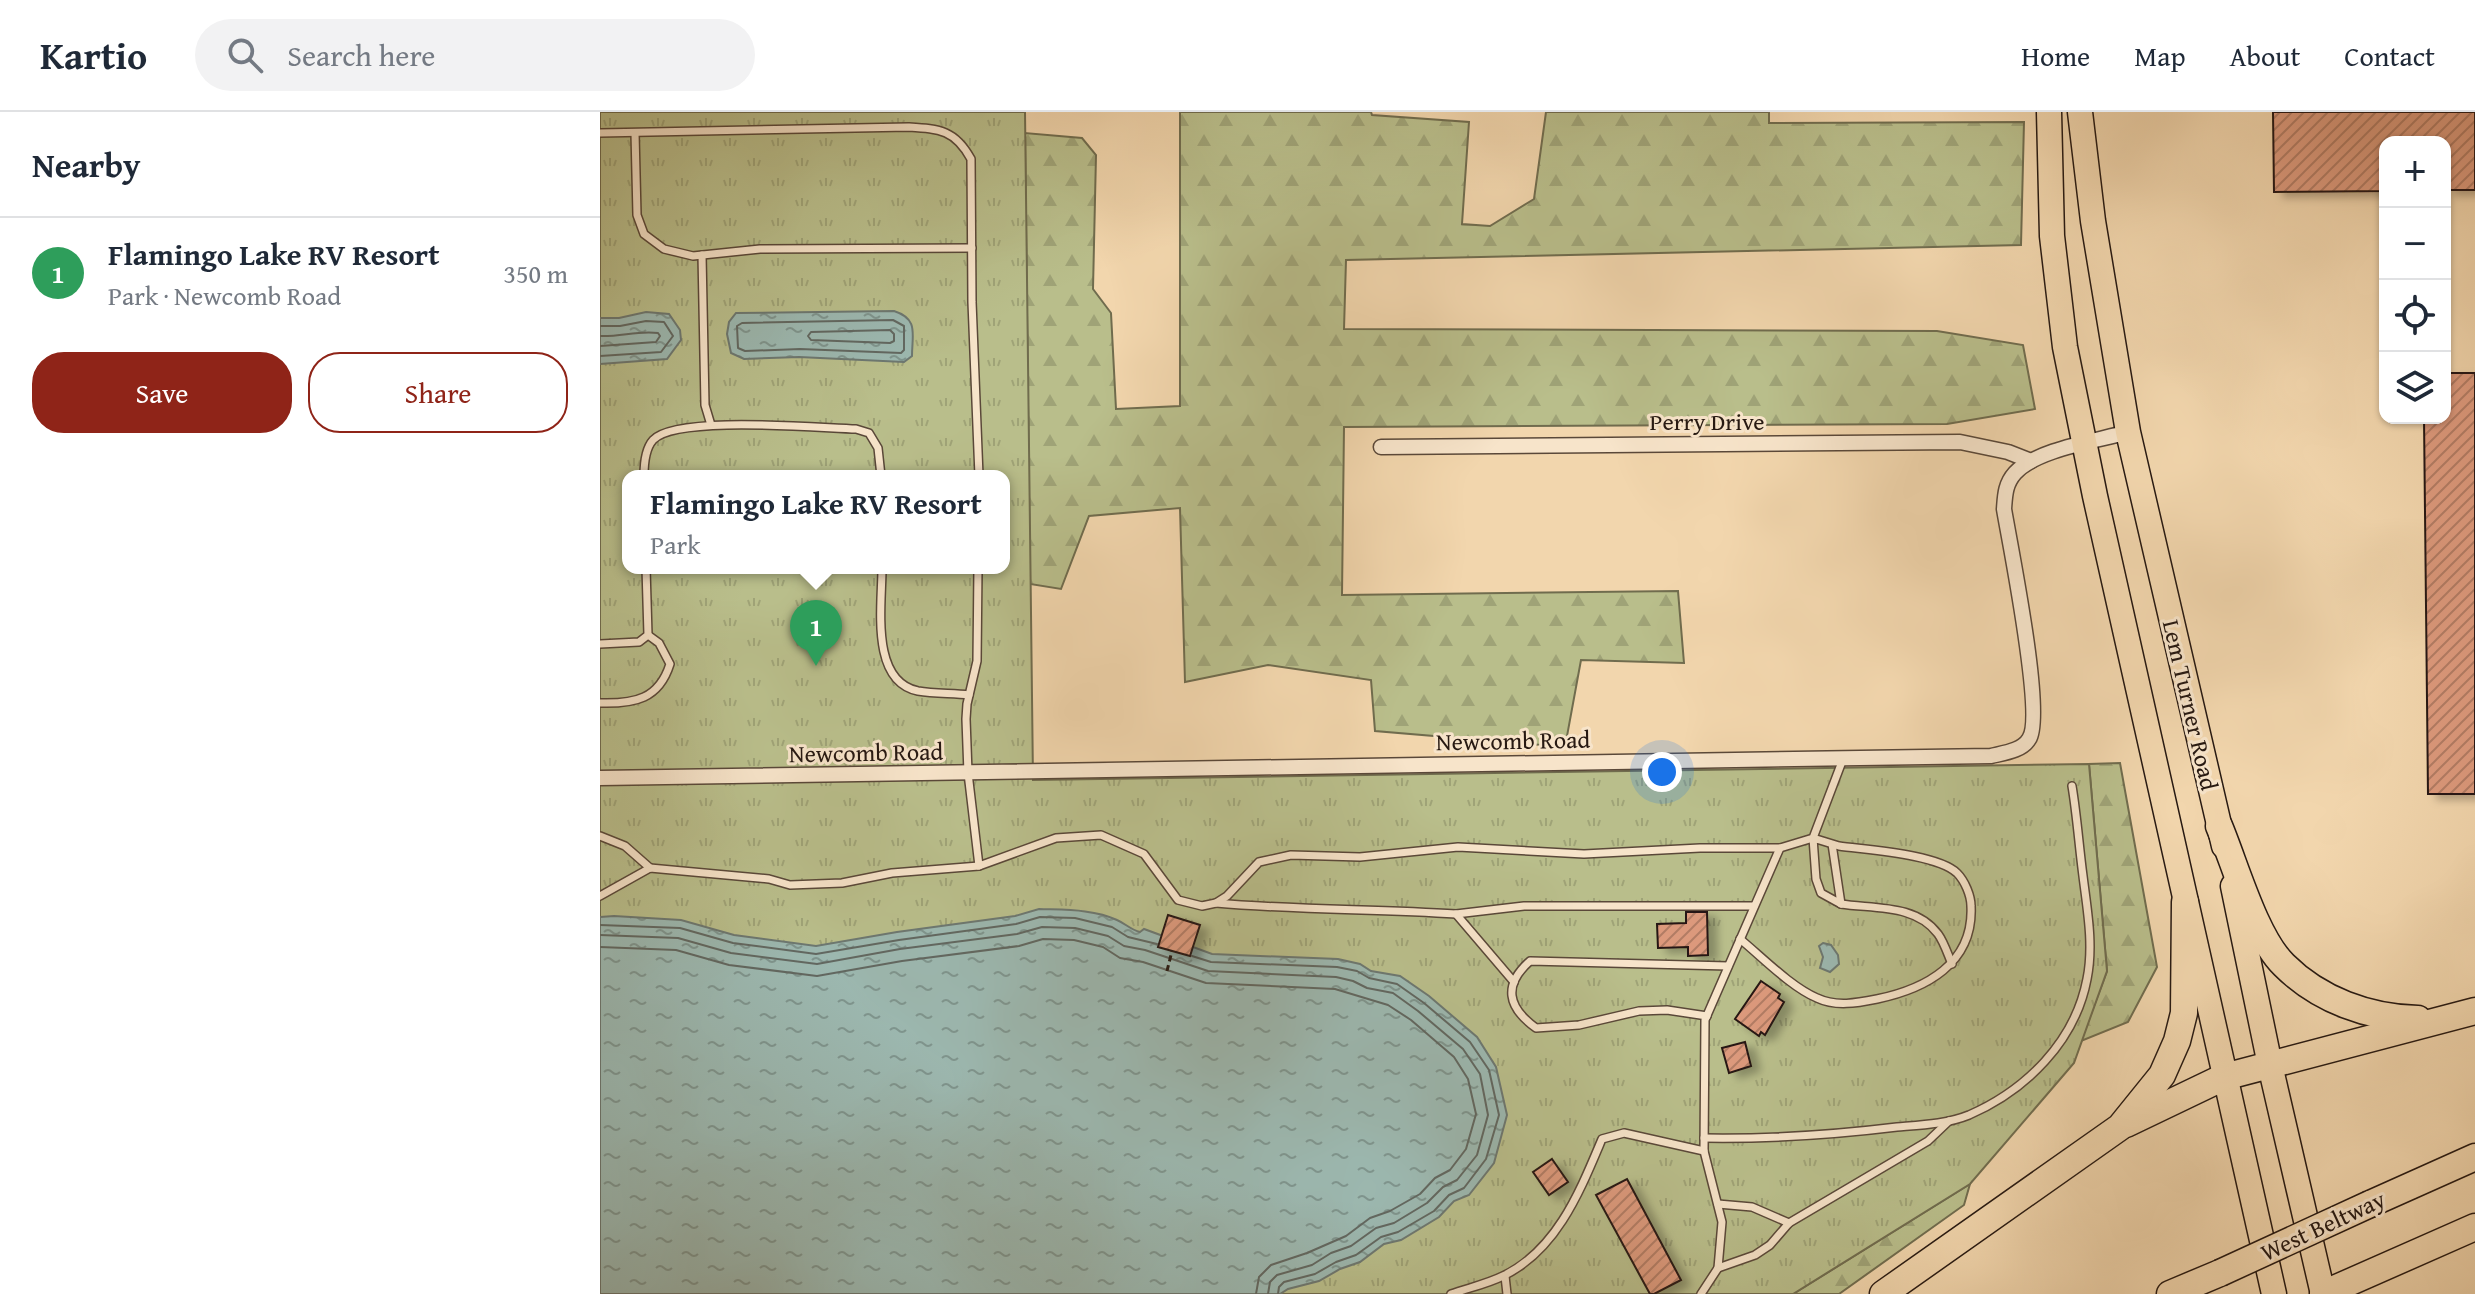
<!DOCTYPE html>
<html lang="en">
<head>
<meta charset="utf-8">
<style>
	body { margin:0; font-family:"Gentium Book Plus",serif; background:#f2f2f3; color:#1f2937 }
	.controls { position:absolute; right:24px; top:24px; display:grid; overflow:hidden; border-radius:16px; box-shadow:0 2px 6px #0004 }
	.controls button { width:72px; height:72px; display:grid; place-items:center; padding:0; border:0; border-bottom:2px solid #e0e1e3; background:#fff; color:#1f2937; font:40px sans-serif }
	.you { position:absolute; left:1062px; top:660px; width:28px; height:28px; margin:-20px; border:6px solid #fff; border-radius:50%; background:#1a73e8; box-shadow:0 0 0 12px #1a73e833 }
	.badge { display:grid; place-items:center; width:52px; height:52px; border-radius:50%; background:#8f2418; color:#fff; font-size:26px; font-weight:700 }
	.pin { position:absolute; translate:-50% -66px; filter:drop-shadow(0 2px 4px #0008) }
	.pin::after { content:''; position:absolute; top:42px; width:28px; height:24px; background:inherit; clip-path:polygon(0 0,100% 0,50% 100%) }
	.popup { position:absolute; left:22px; top:358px; width:388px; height:104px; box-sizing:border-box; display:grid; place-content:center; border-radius:16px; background:#fff; filter:drop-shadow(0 2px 6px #0005); font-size:26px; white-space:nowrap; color:#747a83 }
	.popup b { font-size:30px; color:#1f2937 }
	.popup::after { content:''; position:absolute; left:50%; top:100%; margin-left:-16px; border:16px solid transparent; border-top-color:#fff }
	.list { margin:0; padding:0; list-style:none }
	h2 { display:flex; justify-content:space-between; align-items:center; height:104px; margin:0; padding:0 32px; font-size:34px }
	h2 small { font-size:26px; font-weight:400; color:#747a83 }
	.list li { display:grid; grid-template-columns:52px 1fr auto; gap:24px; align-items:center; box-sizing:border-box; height:112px; padding:0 32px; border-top:2px solid #e0e1e3 }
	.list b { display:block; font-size:30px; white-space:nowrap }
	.list p { margin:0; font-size:26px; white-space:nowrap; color:#747a83 }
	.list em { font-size:26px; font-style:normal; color:#747a83 }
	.actions { display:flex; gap:16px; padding:24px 32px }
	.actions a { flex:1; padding:18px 0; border:2px solid #8f2418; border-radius:32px; text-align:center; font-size:28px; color:#8f2418 }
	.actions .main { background:#8f2418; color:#fff }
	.icon { flex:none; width:44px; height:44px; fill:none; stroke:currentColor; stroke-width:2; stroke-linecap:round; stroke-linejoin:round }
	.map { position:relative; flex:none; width:1875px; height:1182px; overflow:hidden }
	header { display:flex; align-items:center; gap:48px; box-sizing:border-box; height:112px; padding:0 40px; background:#fff; border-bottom:2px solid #e0e1e3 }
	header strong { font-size:38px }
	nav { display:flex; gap:44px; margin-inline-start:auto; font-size:28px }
	.search { width:560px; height:72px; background:#f2f2f3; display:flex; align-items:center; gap:20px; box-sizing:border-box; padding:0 28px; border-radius:44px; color:#747a83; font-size:30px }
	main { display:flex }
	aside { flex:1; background:#fff }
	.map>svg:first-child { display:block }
</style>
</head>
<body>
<header>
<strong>Kartio</strong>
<div class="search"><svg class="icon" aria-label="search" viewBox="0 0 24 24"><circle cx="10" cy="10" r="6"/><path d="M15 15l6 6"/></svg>Search here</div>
<nav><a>Home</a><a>Map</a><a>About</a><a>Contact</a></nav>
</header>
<main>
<aside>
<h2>Nearby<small></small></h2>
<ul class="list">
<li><span class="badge" style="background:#2e9e5b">1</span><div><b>Flamingo Lake RV Resort</b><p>Park · Newcomb Road</p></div><em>350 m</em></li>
</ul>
<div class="actions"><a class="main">Save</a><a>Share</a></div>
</aside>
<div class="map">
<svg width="1875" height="1182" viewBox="0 0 1875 1182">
	<defs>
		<pattern id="forest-firs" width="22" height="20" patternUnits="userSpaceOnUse" patternTransform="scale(2)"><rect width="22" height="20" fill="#b9be8b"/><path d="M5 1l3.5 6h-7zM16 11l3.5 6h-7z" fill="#9fa377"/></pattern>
		<pattern id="park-tufts" width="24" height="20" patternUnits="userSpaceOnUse" patternTransform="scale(2)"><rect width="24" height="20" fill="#b9be8b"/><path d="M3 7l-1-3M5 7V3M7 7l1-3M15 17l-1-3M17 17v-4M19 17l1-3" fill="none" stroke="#9fa377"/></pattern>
		<pattern id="water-ripples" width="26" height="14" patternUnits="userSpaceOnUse" patternTransform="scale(2)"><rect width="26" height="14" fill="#9cb8b0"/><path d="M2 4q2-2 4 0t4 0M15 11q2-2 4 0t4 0" fill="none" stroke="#7f958e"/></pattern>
		<pattern id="building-hatch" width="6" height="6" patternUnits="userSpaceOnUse" patternTransform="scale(2)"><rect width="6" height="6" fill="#dc997c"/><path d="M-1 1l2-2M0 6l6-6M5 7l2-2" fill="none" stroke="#b27c64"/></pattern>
		<filter id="shadow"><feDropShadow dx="9" dy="5" stdDeviation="4" flood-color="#0004"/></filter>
	</defs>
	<rect width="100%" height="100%" fill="#f2d6ad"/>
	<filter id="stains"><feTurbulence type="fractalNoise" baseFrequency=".0025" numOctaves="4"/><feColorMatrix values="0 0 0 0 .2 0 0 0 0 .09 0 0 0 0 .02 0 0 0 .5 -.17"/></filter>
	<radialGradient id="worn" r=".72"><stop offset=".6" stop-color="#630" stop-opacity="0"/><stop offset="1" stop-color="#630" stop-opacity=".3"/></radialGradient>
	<g fill="url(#forest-firs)" stroke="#706c4e" stroke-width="2">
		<path d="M580,0H771L772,3L869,10L862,112L890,114L934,87L946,0H1169V11L1424,10L1421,133L746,148L744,217L1337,219L1423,233L1435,297L1347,312L744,315L742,483L1078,479L1084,551L981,548L965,635L775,619L771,568L668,553L585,570L580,396L489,404L461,477L430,472L425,21L482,26L496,43L493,177L511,201L516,297L580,294Z"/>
		<path d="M1520,651L1557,855L1528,910L1481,929L1507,859L1489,652Z"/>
		<path d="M1370,1072L1364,1093L1239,1182H1193Z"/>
	</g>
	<path fill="url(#park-tufts)" stroke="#706c4e" stroke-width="2" fill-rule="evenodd" d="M0,0H425L433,668L1489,652L1507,859L1474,951L1370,1072L1193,1182H0ZM28,364H404V456H28Z"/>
	<g fill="url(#water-ripples)" stroke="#6d7871" stroke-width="2">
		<path d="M294,199C319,207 312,222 312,244L304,250L199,245L144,247L131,241L127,222L129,210L136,201Z"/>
		<path d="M46,200L69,202L80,218L81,228L67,247L0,252V206H19Z"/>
		<path d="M439,797C465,798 494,797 517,808C526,812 531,818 540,820L544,817L612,842L738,847L760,852L771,859L800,864L829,884L877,925L896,955L907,1003L894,1051L869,1083L854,1089L839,1105L801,1128L784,1132L760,1150L740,1157L719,1169L688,1177L680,1182H0V805L14,804L81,808L134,823L216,834L297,820L415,804Z"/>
		<path d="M1223,831L1231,833L1238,843L1239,852L1230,860L1220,856L1223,845L1219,834Z"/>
	</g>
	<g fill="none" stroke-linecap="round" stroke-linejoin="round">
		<g stroke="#626861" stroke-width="2">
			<path d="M293,208L304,214V238L301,241L200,237L145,239L138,236L137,214L142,211Z"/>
			<path d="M0,214H20L46,209L64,210L73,224L61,240L0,244"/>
			<path d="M290,218L294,222V229L290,231L211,228L208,224L211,220Z"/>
			<path d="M0,224C20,225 39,218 58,221L60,224L56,230L0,234"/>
			<path d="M0,813L80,816L133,831L216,842L299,828L416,812L440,805L475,806L512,815L528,825L557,832"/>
			<path d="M0,823L78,826L131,841L217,852L300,837L417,822L442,815L475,816L508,824L524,834L545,838L608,859L736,865L753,869L767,876L793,881L818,899L863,937L880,962L888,1003L877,1043L857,1068L843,1075L827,1091L794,1111L776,1116L751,1134L731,1141L712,1153L677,1163L670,1170L668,1182"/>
			<path d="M0,835L76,838L129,853L217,864L302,849L419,834L443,827L474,828L503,835L520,846L543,850L606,871L735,877L788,893L811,908L854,945L868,967L876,1002L866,1037L850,1058L835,1066L820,1082L790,1099L770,1106L746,1124L707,1141L671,1153L659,1165L656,1182"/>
			<path d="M592,844L611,850L737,855L757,859L769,866L797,872L824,891L870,930L889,958L899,1003L886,1047L864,1076L849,1083L834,1099L798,1120L781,1125L756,1143L736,1150L715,1162L684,1170L679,1175L678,1182"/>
		</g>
	</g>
	<g fill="url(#building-hatch)" stroke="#271912" stroke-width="2" filter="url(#shadow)">
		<path d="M1673,0H1875V78H1845V30H1785V79L1674,80Z"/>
		<path d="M1845,261H1875V682H1828L1824,306H1845Z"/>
		<path d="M1086,800H1107L1108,843L1088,844V835L1058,836L1057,812L1086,811Z"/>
		<path d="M568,803L600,813L590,844L558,835Z"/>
		<path d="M1161,869L1180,882L1178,886L1184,890L1165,923L1161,920L1159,924L1135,907Z"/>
		<path d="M1145,930L1151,954L1129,961L1122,936Z"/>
		<path d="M952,1047L968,1070L949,1083L933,1060Z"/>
		<path d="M1027,1067L1081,1168L1054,1182H1050L996,1083Z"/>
	</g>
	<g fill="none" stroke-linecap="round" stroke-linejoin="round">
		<defs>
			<g id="service">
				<path d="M0,21L309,15C340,17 355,18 371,47L372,190L379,364"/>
				<path d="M35,21L37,103L44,122L64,137L93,144L160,137L372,136"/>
				<path d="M102,143L105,293L111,313"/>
				<path d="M44,364C44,353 45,337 53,328C75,303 218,316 256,317L269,321L278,336L281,364"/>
				<path d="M282,456C282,494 270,569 318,579C335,582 353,581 369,583"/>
				<path d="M378,456L377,549L367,592L366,607L368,661L379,754"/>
				<path d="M0,532L39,530L48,523L46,456"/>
				<path d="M0,591C35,592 59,587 70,552L59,531L48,523"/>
				<path d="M0,724L25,734L50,756"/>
				<path d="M0,784L50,756L169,767L190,773L242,771L292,761L379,754L456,726L501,723L544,742L578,788L602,794L616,791L627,784L659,750L691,743L760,745L858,735L984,742L1100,736H1180"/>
				<path d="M616,791C695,798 776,797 856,802L914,870"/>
				<path d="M1241,792C1274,797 1316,792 1338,822C1344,830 1348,843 1352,852"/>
				<path d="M856,802L924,794H1154"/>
				<path d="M1140,827C1162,845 1191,875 1217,886C1236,895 1257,891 1277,887C1325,877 1374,852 1371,794C1371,784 1365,769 1357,761C1337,742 1267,738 1239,734L1213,726L1216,767L1221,781L1241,792L1232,732"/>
				<path d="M1107,904L1067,898L1039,899L979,913L936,916C907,895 903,873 930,849L1128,854"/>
				<path d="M1104,1026C1169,1027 1232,1023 1297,1015C1321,1013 1347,1012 1369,1003C1426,978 1475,930 1487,867C1494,833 1487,797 1483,764C1479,734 1477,704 1472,674"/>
				<path d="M1118,1092L1152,1095L1189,1111"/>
				<path d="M1118,1156L1155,1143L1170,1133L1189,1111L1328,1029L1349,1009"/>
				<path d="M905,1164L907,1182"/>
				<path d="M851,1182C868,1176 887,1172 903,1164C957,1138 980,1079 1002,1027L1024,1021L1104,1039"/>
				<path d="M1101,1182L1118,1156L1122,1110L1104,1039L1105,908L1180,736L1213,726L1243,647"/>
			</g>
			<g id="minor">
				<path d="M781,335L1360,330L1408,340L1431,349"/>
				<path d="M0,666L1391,644C1403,641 1422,639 1429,627C1445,604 1410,433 1404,397C1405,384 1405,372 1415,361C1437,337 1497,329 1528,320"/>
			</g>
			<g id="primary">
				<path d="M1449,0L1452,124L1465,235L1495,384L1674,1182"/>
				<path d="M1480,0L1493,109L1528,320L1624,734"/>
				<path d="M1633,774L1670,953L1723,1182"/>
			</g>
			<g id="motorway">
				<path d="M1619,714C1635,752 1655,825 1684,853C1719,888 1769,906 1818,907"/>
				<path d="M1526,1012L1624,965L1875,899"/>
				<path d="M1770,1092L1875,1045"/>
				<path d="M1283,1182L1520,1015L1562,963L1577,929L1584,901L1585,790"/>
				<path d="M1570,1182L1620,1161"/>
				<path d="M1723,1182L1875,1115"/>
			</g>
		</defs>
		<use href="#service" stroke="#5a4839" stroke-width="10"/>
		<use href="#minor" stroke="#5a4839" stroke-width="17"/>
		<use href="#primary" stroke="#271912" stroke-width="27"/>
		<use href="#motorway" stroke="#271912" stroke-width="29"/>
		<path stroke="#271912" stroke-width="3" stroke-dasharray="6 4" stroke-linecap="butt" d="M567,859L572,839"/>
		<use href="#service" stroke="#f7e4ca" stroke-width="7"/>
		<use href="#minor" stroke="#f7e4ca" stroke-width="14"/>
		<use href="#primary" stroke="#f2d6ad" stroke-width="24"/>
		<use href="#motorway" stroke="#f2d6ad" stroke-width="26"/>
		<defs>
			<path id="motorway-bridge" d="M1620,1161L1770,1092"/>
		</defs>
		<use href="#motorway-bridge" stroke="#271912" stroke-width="29" stroke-linecap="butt"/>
		<use href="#motorway-bridge" stroke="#f2d6ad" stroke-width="26"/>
	</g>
	<g text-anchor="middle" stroke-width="6" stroke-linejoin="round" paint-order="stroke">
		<g font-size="24" fill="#271912" stroke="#f7e4ca">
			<text x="1107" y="318">Perry Drive</text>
			<text transform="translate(1590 593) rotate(77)" y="8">Lem Turner Road</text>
			<text transform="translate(913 629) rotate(-1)" y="8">Newcomb Road</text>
			<text transform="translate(266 641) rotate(-1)" y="8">Newcomb Road</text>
			<text transform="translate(1723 1114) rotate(-25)" y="8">West Beltway</text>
		</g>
	</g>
	<rect width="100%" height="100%" filter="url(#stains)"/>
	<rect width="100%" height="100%" fill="url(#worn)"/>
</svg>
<div class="controls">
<button>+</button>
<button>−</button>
<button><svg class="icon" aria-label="locate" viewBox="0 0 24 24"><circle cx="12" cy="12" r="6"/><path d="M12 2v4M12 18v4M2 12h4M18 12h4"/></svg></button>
<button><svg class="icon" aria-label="layers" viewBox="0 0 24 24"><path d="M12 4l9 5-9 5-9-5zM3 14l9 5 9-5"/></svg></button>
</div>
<div class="you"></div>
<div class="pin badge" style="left:216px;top:554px;background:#2e9e5b">1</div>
<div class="popup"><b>Flamingo Lake RV Resort</b>Park</div>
</div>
</main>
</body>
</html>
